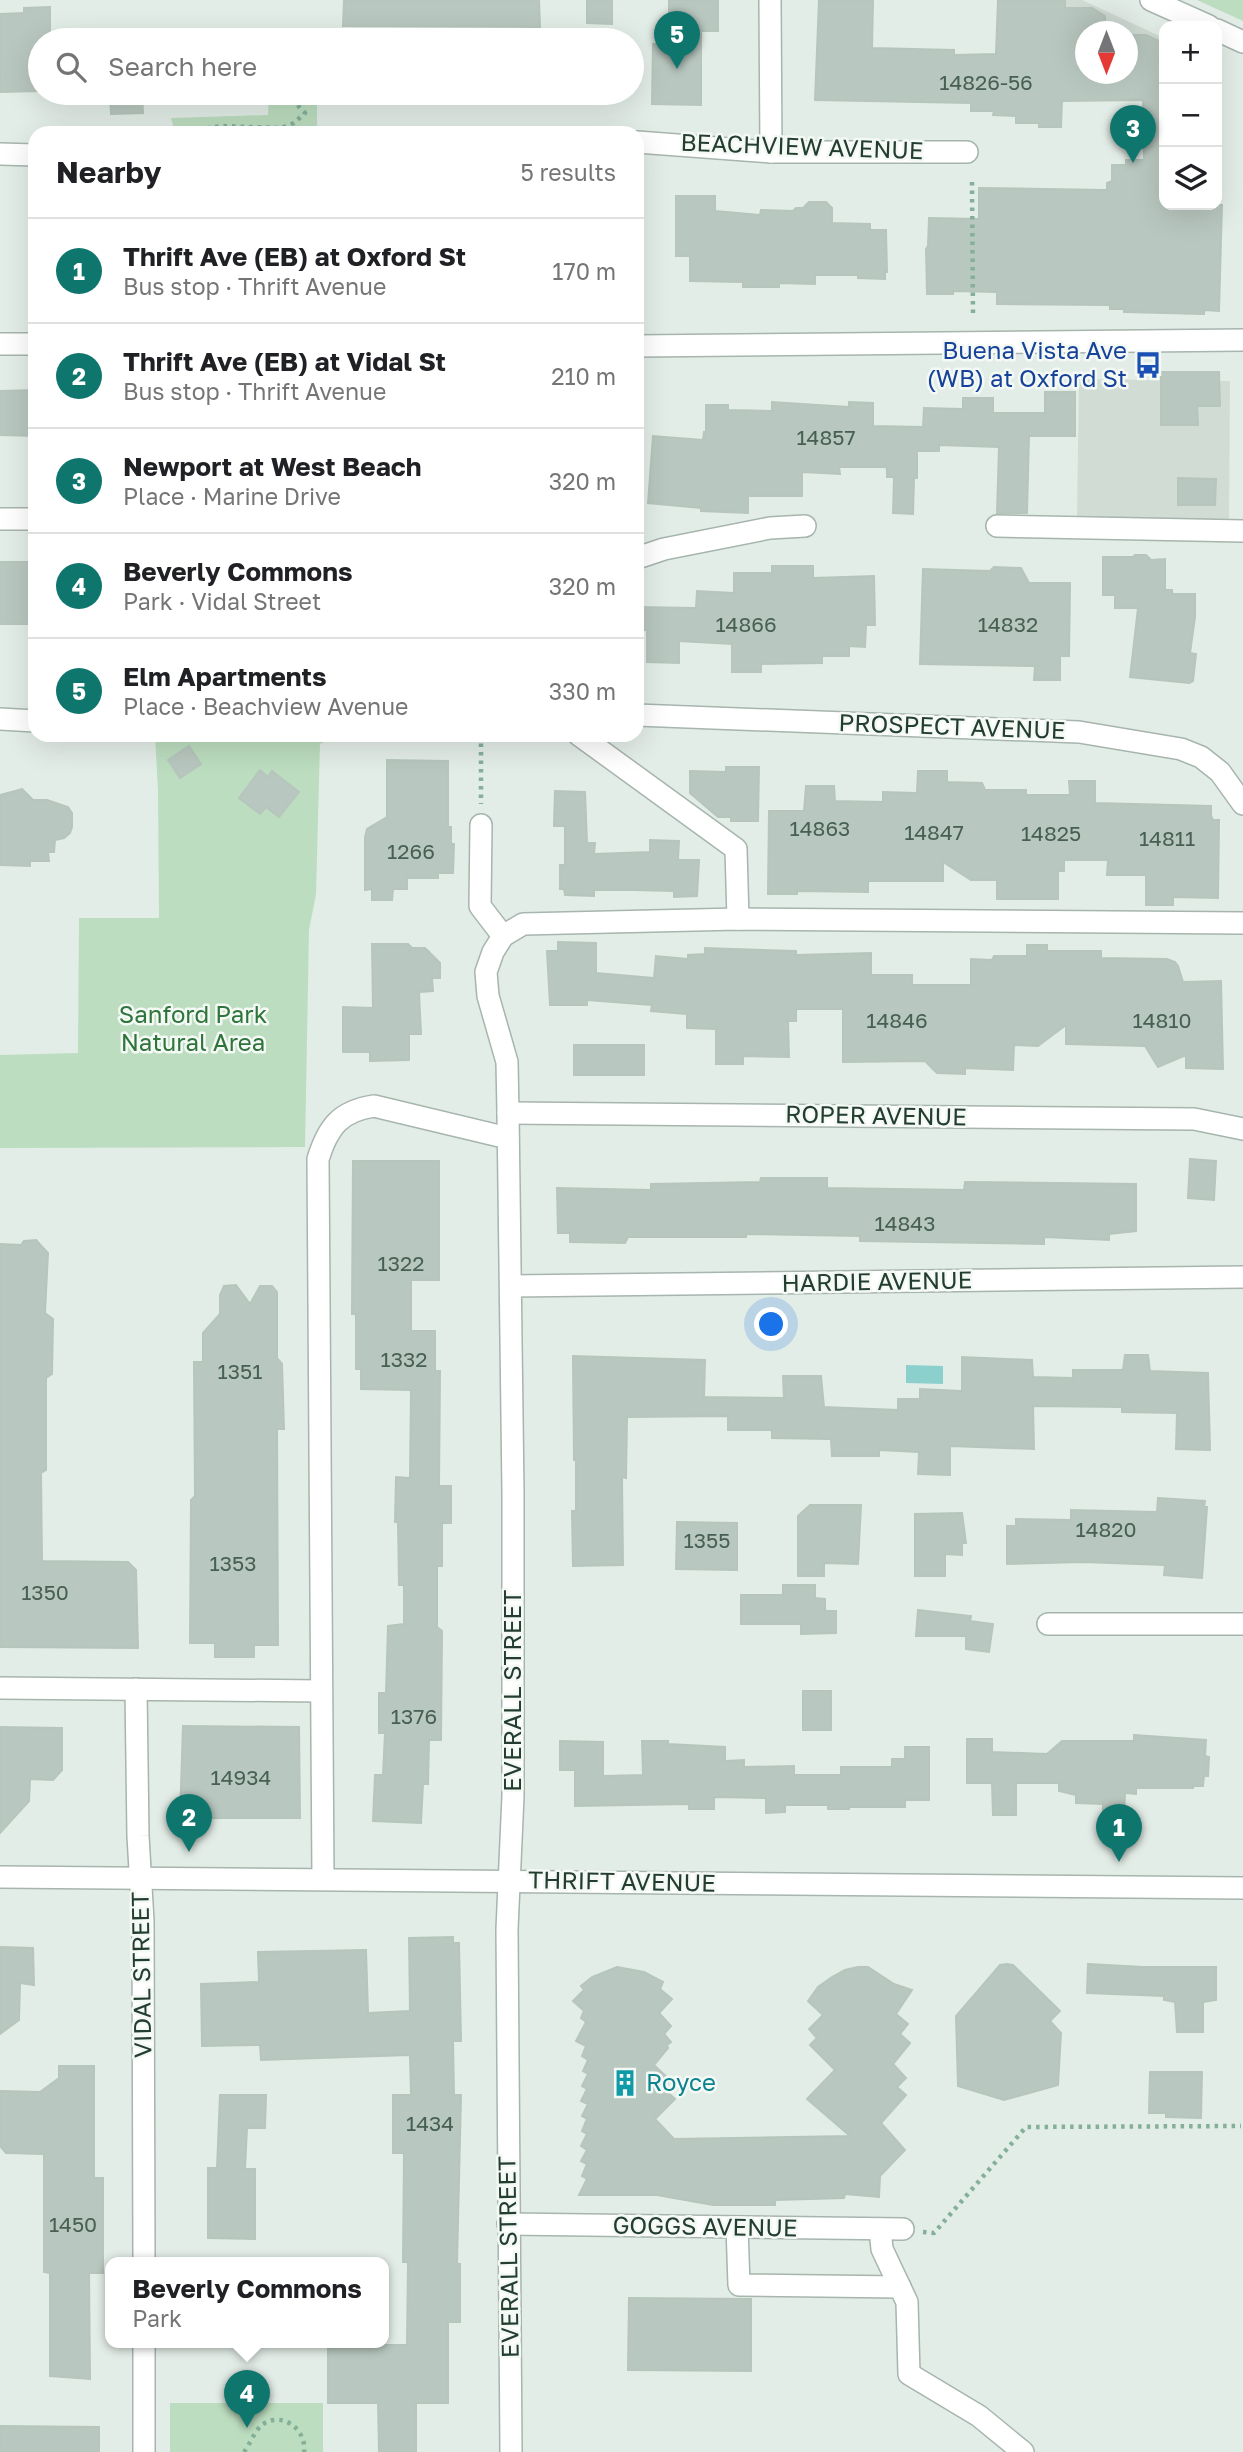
<!DOCTYPE html>
<html lang="en">
<head>
<meta charset="utf-8">
<style>
	body { margin:0; font-family:"Golos Text",sans-serif; background:#f6f6f6; color:#202124 }
	.controls { position:absolute; right:21px; top:21px; display:grid; overflow:hidden; border-radius:14px; box-shadow:0 7px 28px #0002 }
	.controls button { width:63px; height:63px; display:grid; place-items:center; padding:0; border:0; border-bottom:2px solid #e0e0e0; background:#fff; color:#202124; font:35px sans-serif }
	.compass { position:absolute; left:1075px; top:21px; width:63px; height:63px; border-radius:50%; background:#fff; box-shadow:0 7px 28px #0002; rotate:180deg }
	.you { position:absolute; left:772px; top:1325px; width:24px; height:24px; margin:-18px; border:5px solid #fff; border-radius:50%; background:#1a73e8; box-shadow:0 0 0 10px #1a73e833 }
	.badge { display:grid; place-items:center; width:46px; height:46px; border-radius:50%; background:#0f766e; color:#fff; font-size:23px; font-weight:700 }
	.pin { position:absolute; translate:-50% -58px; filter:drop-shadow(0 2px 4px #0008) }
	.pin::after { content:''; position:absolute; top:37px; width:24px; height:21px; background:inherit; clip-path:polygon(0 0,100% 0,50% 100%) }
	.popup { position:absolute; left:105px; top:2257px; width:284px; height:91px; box-sizing:border-box; display:grid; place-content:center; border-radius:14px; background:#fff; filter:drop-shadow(0 2px 5px #0005); font-size:23px; white-space:nowrap; color:#757577 }
	.popup b { font-size:26px; color:#202124 }
	.popup::after { content:''; position:absolute; left:50%; top:100%; margin-left:-14px; border:14px solid transparent; border-top-color:#fff }
	.list { margin:0; padding:0; list-style:none }
	h2 { display:flex; justify-content:space-between; align-items:center; height:91px; margin:0; padding:0 28px; font-size:30px }
	h2 small { font-size:23px; font-weight:400; color:#757577 }
	.list li { display:grid; grid-template-columns:46px 1fr auto; gap:21px; align-items:center; box-sizing:border-box; height:105px; padding:0 28px; border-top:2px solid #e0e0e0 }
	.list b { display:block; font-size:26px; white-space:nowrap }
	.list p { margin:0; font-size:23px; white-space:nowrap; color:#757577 }
	.list em { font-size:23px; font-style:normal; color:#757577 }
	.icon { flex:none; width:38px; height:38px; fill:none; stroke:currentColor; stroke-width:2; stroke-linecap:round; stroke-linejoin:round }
	.map { position:relative; flex:none; width:1243px; height:2452px; overflow:hidden }
	.search { position:absolute; background:#fff; box-shadow:0 7px 28px #0002; left:28px; top:28px; width:616px; height:77px; display:flex; align-items:center; gap:18px; box-sizing:border-box; padding:0 24px; border-radius:38px; color:#757577; font-size:26px }
	.panel { position:absolute; background:#fff; box-shadow:0 7px 28px #0002; left:28px; top:126px; width:616px; height:616px; border-radius:21px }
	.map>svg:first-child { display:block }
</style>
</head>
<body>
<div class="map">
<svg width="1243" height="2452" viewBox="0 0 1243 2452">
	<rect width="100%" height="100%" fill="#e3ede7"/>
	<g fill="#d1dcd5">
		<path d="M996,0H1082L1164,38V72L1128,56V32H1086L1085,38Z"/>
		<path d="M1079,379L1230,381L1229,520L1077,518Z"/>
	</g>
	<g fill="#bcddbf">
		<path d="M1197,0H1243V21Z"/>
		<path d="M269,93H317V133H175L171,118L268,115Z"/>
		<path d="M155,735H339L320,744L316,894L309,930L305,1147L0,1148V1055L78,1053L79,918H159L158,790Z"/>
		<rect x="170" y="2403" width="153" height="49"/>
	</g>
	<path fill="#8cd0ce" d="M906,1365L943,1366V1384L906,1383Z"/>
	<g fill="#b8c7bf" stroke="#b6c6bc" stroke-width="2">
		<path d="M344,0H539L540,27L343,26Z"/>
		<path d="M587,0H612V24L587,23Z"/>
		<path d="M669,0H718V31H701V105L652,104L653,44H669Z"/>
		<path d="M819,0H873L872,48L954,50V55L996,54L998,0H1065V8H1092L1105,16V32H1086V74H1128V35H1146L1159,41V48H1164V205H1222L1219,311L1204,310V314L1124,312V309H1110V305L997,304V292L953,291V294H927L926,249L928,246L929,218L979,219V188L1107,190V183L1112,181V165H1126V160H1144L1143,100L1062,101L1061,127H1039V123H1016V116L993,115L994,111H971V103L815,100Z"/>
		<path d="M50,7V40H40V91L0,92V14L24,13V8Z"/>
		<path d="M110,93H142L143,113L111,114Z"/>
		<path d="M676,196H715V211L760,215L761,210L793,211L796,208H803L809,202H826L832,208V223L870,224V230H886L887,272H885V279L858,278V275H815V284L779,283V287H743V282L690,281V256H676Z"/>
		<path d="M1161,372H1219L1220,406H1197L1198,425H1161Z"/>
		<path d="M35,390V436L0,435V391Z"/>
		<path d="M1045,392H1075V436H1029L1027,513H997L999,447L939,445V451H917V478H914L913,514L893,513L894,477H887V468L885,467H839L840,474L802,472V496H748V513L701,511V508L648,503L653,436L703,440L704,432H706V405H728V410L772,411V402L849,407V402L873,403V426L923,427L924,408L963,409V398H993V413H1045Z"/>
		<path d="M1178,478L1216,479L1215,505H1178Z"/>
		<path d="M1135,555H1146L1151,560L1165,559V590H1172V594H1195V617L1190,653L1196,654L1193,681L1189,683L1130,677L1138,608H1115V595H1103V557H1133Z"/>
		<rect x="0" y="562" width="35" height="62"/>
		<path d="M772,566H813V578L874,576L875,625H866L865,647L849,646V656H822V663L761,664V672H732V644L679,641V663L647,662V630H637V607L696,608L697,591L734,593V573H772Z"/>
		<path d="M994,567L1021,568L1029,583H1070L1069,656H1060V680H1034L1035,666L920,664L923,569L990,571Z"/>
		<path d="M189,746L201,764L180,778L168,760Z"/>
		<path d="M387,760L448,761V827H451V844H454L453,873H438V878H407V889H393L392,900H372V889L365,890V837L367,829L387,817Z"/>
		<path d="M726,767H759L758,821H731V817H718L690,793V771L726,772Z"/>
		<path d="M260,770L268,777L272,771L299,792L279,817L266,807L260,814L239,798Z"/>
		<path d="M918,771H947V782L982,783L985,790H1026V795H1070L1069,781H1095V803L1211,806V816L1213,820H1219L1218,898L1173,897V905H1146V875H1107L1108,860H1064V871H1058V899H997V880H971L943,862V881H868V892L797,891V894H768L769,811H804L806,786H834L835,801L883,802V792L917,793Z"/>
		<path d="M22,789L33,800H47L68,807L72,813V827L70,833L64,838L55,840L54,852H48L49,861H30V866L0,865V795Z"/>
		<path d="M555,791L585,792L587,843H595L594,854L650,852V840L679,841L678,860H699L697,896L674,897V891L634,890H594V896L565,895L564,889H560V865H565V826H554Z"/>
		<path d="M558,942L596,943V973L654,978L656,956L688,959V955L705,954V948L796,951V955L871,953V975H912V985H971V959L992,960L994,956H1027V945H1047V951H1101V958L1167,959L1175,962L1178,966L1183,982L1221,981L1223,1069L1186,1068V1055L1158,1067L1145,1046L1066,1044V1025L1038,1046L1014,1045L1013,1070L965,1068V1074L937,1073L925,1061L843,1062V1009H796V1021H788L789,1057L743,1056V1064H716V1029L687,1028V1014L651,1011L652,1005L587,1000V1005H550L547,951H558Z"/>
		<path d="M372,944H408L412,948H425L440,963V978H432L433,991L419,992L421,1034H409V1060L370,1061V1052H343V1007L373,1008Z"/>
		<rect x="574" y="1045" width="70" height="30"/>
		<path d="M1190,1159L1216,1161L1214,1200L1188,1198Z"/>
		<path d="M353,1161H439V1280H411V1331H435V1371H440L439,1486H451V1523H442V1566H437V1627L442,1631L441,1740H429L428,1784H423L421,1823L373,1821L375,1775H383L385,1733H379V1693H386L388,1626L404,1624V1585H399L398,1522H395L396,1477L410,1478L411,1390L361,1389V1369H356V1314H352Z"/>
		<path d="M761,1178H827V1188L964,1190L965,1182L1136,1184V1231L1109,1234V1240L1044,1237V1244L860,1241V1236L746,1234V1237H628L625,1243L570,1242V1233H558L557,1188L651,1190V1184L760,1182Z"/>
		<path d="M36,1240L48,1253L45,1313L53,1319L52,1374L46,1378V1470L41,1473L42,1561L128,1562L136,1570L138,1648L0,1647V1244L21,1245L24,1241Z"/>
		<path d="M236,1285L250,1304L260,1286H272L277,1292V1358L282,1364L284,1429H277L278,1645H254V1657H215V1643H190L191,1500L195,1496L194,1362H203V1333L220,1314V1295L224,1286Z"/>
		<path d="M1125,1355H1148L1150,1371L1208,1373L1210,1450L1176,1449L1177,1413L1122,1412V1407L1033,1406L1034,1449L950,1446V1475L918,1474L919,1452L879,1450V1456H832L831,1439L772,1438V1430H728V1416L627,1417L626,1478L622,1477L623,1565L573,1566L572,1511H576V1460H574L573,1356L705,1360L704,1397L784,1398L783,1376H821L824,1407L898,1410V1399H920V1389L962,1391V1357L1032,1360L1033,1377L1073,1378V1370H1123Z"/>
		<path d="M1158,1498L1205,1501L1204,1507H1207L1202,1578L1164,1575L1165,1565L1083,1562L1007,1564V1526H1016V1519L1071,1520V1510L1157,1512Z"/>
		<path d="M810,1505H861L858,1564L824,1563V1576H798V1516Z"/>
		<path d="M962,1513L966,1543H962V1555L945,1554V1576H915V1514Z"/>
		<path d="M677,1522L737,1523V1570L676,1569Z"/>
		<path d="M783,1585H815V1598L825,1599V1611H836V1633L801,1634V1624H741V1595H783Z"/>
		<path d="M918,1610L971,1616L970,1621L993,1624L989,1652L966,1649V1636H916Z"/>
		<rect x="803" y="1691" width="28" height="39"/>
		<path d="M183,1726L299,1727L300,1818H180Z"/>
		<path d="M0,1727L62,1728V1770L53,1780L30,1779L29,1801L0,1833Z"/>
		<path d="M1134,1735L1206,1740L1205,1756L1209,1757L1208,1776H1204L1203,1786H1193V1788H1136V1794L1125,1793L1124,1817L1103,1816V1804L1076,1803V1795L1059,1791V1783H1016V1815H993L992,1783H967V1739H992V1752L1047,1754L1062,1741H1134Z"/>
		<path d="M560,1741L603,1742V1776L643,1775L642,1741H668V1744L725,1747V1761L744,1760V1767L794,1766V1775H841V1767H892V1759H905V1747H929V1800H905V1807H849V1809H828V1805H785V1812L766,1813V1798L714,1797V1809H689V1804L575,1806V1770H560Z"/>
		<path d="M453,1937V1943H459L461,2041H453L454,2095H461L457,2264H460V2322H448V2403H416V2452H382L379,2451L378,2403H328V2345H407L408,2262H403L404,2153H393V2095H411L410,2055L261,2060L260,2045L202,2046L201,1984L259,1982L258,1952L366,1950L368,2013L410,2011L409,1938Z"/>
		<path d="M0,1947L33,1948L34,1985L20,1983L19,2020L0,2034Z"/>
		<path d="M1007,1964L1013,1965L1060,2011L1050,2021L1061,2033L1058,2085L1004,2100L958,2086L956,2016L1000,1965Z"/>
		<path d="M1088,1964L1143,1967H1216V2000L1203,2002V2032H1177L1175,2002L1164,2000V1996L1087,1993Z"/>
		<path d="M617,1967L644,1972L663,1982L660,1989L672,1999L659,2013L671,2026L664,2034L671,2042L667,2045L668,2048L654,2065L670,2080L663,2088L675,2099L655,2119L674,2139L850,2136L807,2099L835,2070L810,2045L817,2038L809,2029L823,2015L808,2001L818,1987L832,1977L845,1970L858,1967H868L894,1984L912,1990L896,2014L908,2024L900,2034L910,2043L893,2064L906,2078L897,2087L906,2095L881,2123L905,2150L880,2176L879,2197L845,2194L844,2198L775,2200V2205H713L657,2195H579L587,2179L582,2176L587,2164L581,2161L587,2150L581,2146L587,2134L582,2131L587,2119L582,2116L588,2104L581,2101L587,2089L582,2086L588,2074L583,2071L588,2060L582,2056L586,2046L576,2041L586,2022L581,2018L584,2011L573,2001L584,1990L581,1986L592,1977Z"/>
		<path d="M59,2066H94V2178H103V2273H89L90,2379L50,2376V2273L44,2272V2154L6,2153L0,2146V2091L40,2092L59,2078Z"/>
		<path d="M1150,2072H1202L1201,2118L1166,2117V2113H1149Z"/>
		<path d="M220,2095H266L265,2128H247L245,2169H255V2239L208,2238V2168H217Z"/>
		<path d="M629,2298L751,2299V2371L628,2370Z"/>
		<path d="M0,2426L99,2427V2452H0Z"/>
	</g>
	<g fill="none" stroke-linecap="round" stroke-linejoin="round">
		<defs>
			<g id="minor">
				<path d="M770,0L771,152"/>
				<path d="M1151,0L1209,26"/>
				<path d="M1217,30L1243,42"/>
				<path d="M637,142L771,152H967"/>
				<path d="M0,154L35,155"/>
				<path d="M0,344H35"/>
				<path d="M637,346L1243,340"/>
				<path d="M0,519H35"/>
				<path d="M997,526L1243,531"/>
				<path d="M637,558L664,549L770,528L805,526"/>
				<path d="M637,715L1079,732L1181,749L1201,757L1220,772L1243,804"/>
				<path d="M0,719L35,721"/>
				<path d="M579,735L736,849L738,919"/>
				<path d="M481,825L480,906L503,936"/>
				<path d="M508,1113L1194,1119L1243,1129"/>
				<path d="M511,1286L1243,1277"/>
				<path d="M1048,1624H1243"/>
				<path d="M0,1688L321,1691"/>
				<path d="M136,1689L138,1836L143,1921L144,2262"/>
				<path d="M0,1877L1243,1888"/>
				<path d="M323,1879L318,1159C328,1127 340,1111 374,1106L508,1138"/>
				<path d="M508,2224L903,2229"/>
				<path d="M737,2227L739,2285L900,2287"/>
				<path d="M880,2229L882,2249L907,2302L909,2374L979,2416L1023,2452"/>
				<path d="M144,2342V2452"/>
				<path d="M511,2452L507,1929L513,1796V1492L508,1113L507,1062L488,996L486,972L493,952L503,936L523,924L738,919L1243,923"/>
			</g>
		</defs>
		<use href="#minor" stroke="#a6b5ad" stroke-width="24"/>
		<g stroke="#84b09a" stroke-width="4.5" stroke-dasharray="3.5 5" stroke-linecap="butt">
			<path d="M173,133L222,126L281,128L294,123L305,113L286,93"/>
			<path d="M972,182L973,314"/>
			<path d="M481,735V804"/>
			<path d="M923,2232L934,2233L1026,2127L1241,2126"/>
			<path d="M244,2452C250,2444 255,2430 263,2424C283,2411 307,2430 304,2452"/>
		</g>
		<use href="#minor" stroke="#fff" stroke-width="21"/>
	</g>
	<defs>
		<symbol id="bus-bare" viewBox="-9 -9 18 18"><path d="M-5-6H5V4H4V6H2V4H-2V6H-4V4H-5ZM-3.5-4V0h7V-4ZM-3.5 1.2v1.5H-2V1.2ZM2 1.2v1.5H3.5V1.2Z" fill="#1a4fb4" stroke="#f4f9f5" stroke-width="2.5" paint-order="stroke"/></symbol>
		<symbol id="building-bare" viewBox="-9 -9 18 18"><path d="M-4-6H4V6H1V3H-1V6H-4ZM-2.5-4.3h1.7v1.8h-1.7ZM.8-4.3h1.7v1.8H.8ZM-2.5-1h1.7V.8h-1.7ZM.8-1h1.7V.8H.8Z" fill="#0f9aa8" stroke="#f4f9f5" stroke-width="2.5" paint-order="stroke"/></symbol>
	</defs>
	<g fill-rule="evenodd">
		<use href="#bus-bare" x="1129" y="346" width="38" height="38"/>
		<use href="#building-bare" x="606" y="2064" width="38" height="38"/>
	</g>
	<g text-anchor="middle" stroke-width="5" stroke-linejoin="round" paint-order="stroke">
		<g font-size="21" fill="#486054">
			<text x="986" y="90">14826-56</text>
			<text x="826" y="445">14857</text>
			<text x="746" y="632">14866</text>
			<text x="1008" y="632">14832</text>
			<text x="820" y="836">14863</text>
			<text x="934" y="840">14847</text>
			<text x="1051" y="841">14825</text>
			<text x="1167" y="846">14811</text>
			<text x="411" y="859">1266</text>
			<text x="897" y="1028">14846</text>
			<text x="1162" y="1028">14810</text>
			<text x="905" y="1231">14843</text>
			<text x="401" y="1271">1322</text>
			<text x="404" y="1367">1332</text>
			<text x="240" y="1379">1351</text>
			<text x="1106" y="1537">14820</text>
			<text x="707" y="1548">1355</text>
			<text x="233" y="1571">1353</text>
			<text x="45" y="1600">1350</text>
			<text x="414" y="1724">1376</text>
			<text x="241" y="1785">14934</text>
			<text x="430" y="2131">1434</text>
			<text x="73" y="2232">1450</text>
		</g>
		<g font-size="24" fill="#233e31" stroke="#f4f9f5">
			<text transform="translate(802 147) rotate(2)" y="8">BEACHVIEW AVENUE</text>
			<text transform="translate(952 727) rotate(2)" y="8">PROSPECT AVENUE</text>
			<text transform="translate(876 1116) rotate(1)" y="8">ROPER AVENUE</text>
			<text transform="translate(877 1282) rotate(-1)" y="8">HARDIE AVENUE</text>
			<text transform="translate(513 1691) rotate(-90)" y="8">EVERALL STREET</text>
			<text transform="translate(622 1882) rotate(1)" y="8">THRIFT AVENUE</text>
			<text transform="translate(142 1975) rotate(-91)" y="8">VIDAL STREET</text>
			<text transform="translate(705 2227) rotate(1)" y="8">GOGGS AVENUE</text>
			<text transform="translate(509 2257) rotate(-91)" y="8">EVERALL STREET</text>
		</g>
		<g font-size="24" fill="#164399" stroke="#f4f9f5" text-anchor="end">
			<text x="1127" y="359">Buena Vista Ave<tspan x="1127" dy="28">(WB) at Oxford St</tspan></text>
		</g>
		<g font-size="24" fill="#2e743b" stroke="#f4f9f5">
			<text x="193" y="1023">Sanford Park<tspan x="193" dy="28">Natural Area</tspan></text>
		</g>
		<g font-size="24" fill="#0d838f" stroke="#f4f9f5" text-anchor="start">
			<text x="646" y="2091">Royce</text>
		</g>
	</g>
</svg>
<div class="controls">
<button>+</button>
<button>−</button>
<button><svg class="icon" aria-label="layers" viewBox="0 0 24 24"><path d="M12 4l9 5-9 5-9-5zM3 14l9 5 9-5"/></svg></button>
</div>
<svg class="compass" viewBox="-18 -18 36 36"><path d="M0-13l5 13h-10z" fill="#e53935"/><path d="M0 13l5-13h-10z" fill="#757577"/></svg>
<div class="you"></div>
<div class="pin badge" style="left:1119px;top:1862px">1</div>
<div class="pin badge" style="left:189px;top:1852px">2</div>
<div class="pin badge" style="left:1133px;top:163px">3</div>
<div class="pin badge" style="left:247px;top:2428px">4</div>
<div class="popup"><b>Beverly Commons</b>Park</div>
<div class="pin badge" style="left:677px;top:69px">5</div>
<div class="search"><svg class="icon" aria-label="search" viewBox="0 0 24 24"><circle cx="10" cy="10" r="6"/><path d="M15 15l6 6"/></svg>Search here</div>
<section class="panel">
<h2>Nearby<small>5 results</small></h2>
<ul class="list">
<li><span class="badge">1</span><div><b>Thrift Ave (EB) at Oxford St</b><p>Bus stop · Thrift Avenue</p></div><em>170 m</em></li>
<li><span class="badge">2</span><div><b>Thrift Ave (EB) at Vidal St</b><p>Bus stop · Thrift Avenue</p></div><em>210 m</em></li>
<li><span class="badge">3</span><div><b>Newport at West Beach</b><p>Place · Marine Drive</p></div><em>320 m</em></li>
<li><span class="badge">4</span><div><b>Beverly Commons</b><p>Park · Vidal Street</p></div><em>320 m</em></li>
<li><span class="badge">5</span><div><b>Elm Apartments</b><p>Place · Beachview Avenue</p></div><em>330 m</em></li>
</ul>
</section>
</div>
</body>
</html>
